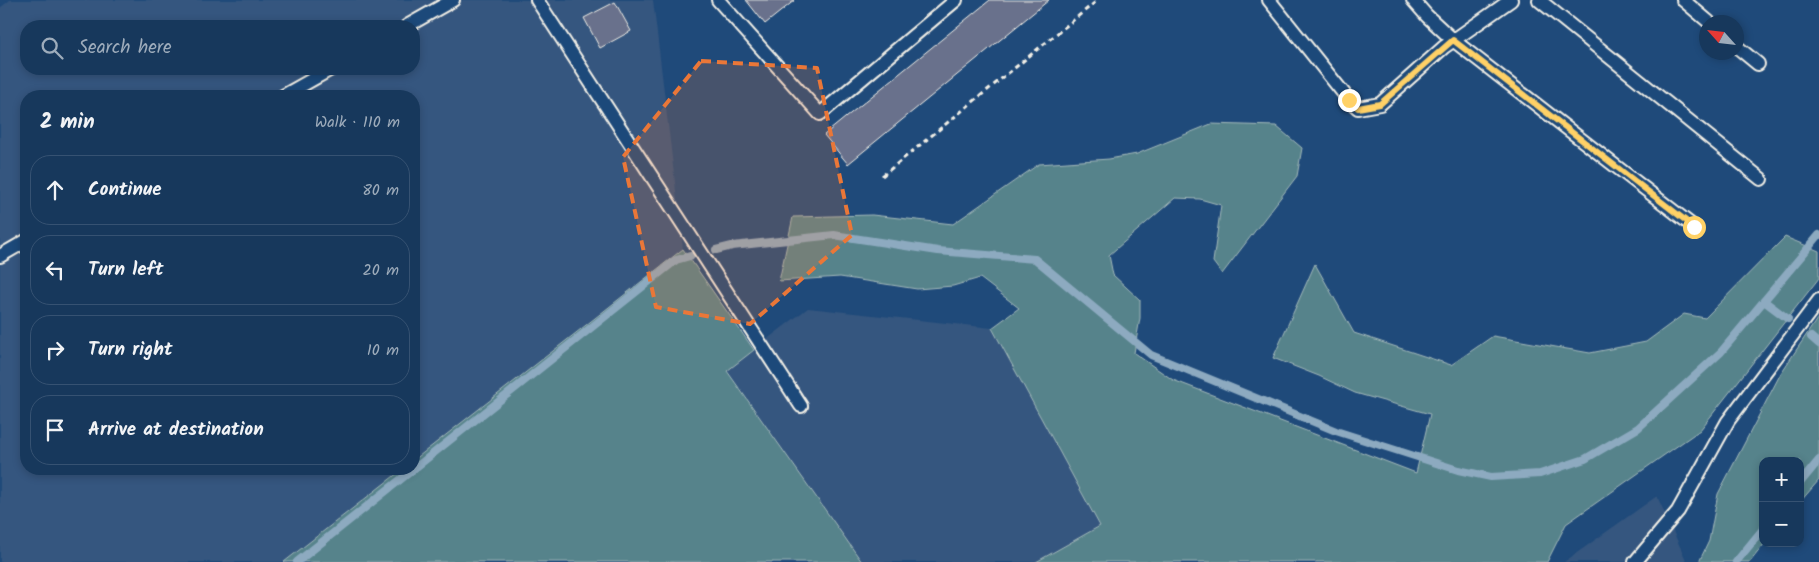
<!DOCTYPE html>
<html lang="en">
<head>
<meta charset="utf-8">
<style>
	body { margin:0; font-family:Kalam,sans-serif; background:#203f62; color:#f1f3f6 }
	.controls { position:absolute; right:15px; bottom:15px; display:grid; overflow:hidden; border-radius:10px; box-shadow:0 2px 8px #0003 }
	.controls button { width:45px; height:45px; display:grid; place-items:center; padding:0; border:0; border-bottom:1px solid #365272; background:#17385c; color:#f1f3f6; font:25px sans-serif }
	.compass { position:absolute; left:1699px; top:15px; width:45px; height:45px; border-radius:50%; background:#17385c; box-shadow:0 2px 8px #0003; rotate:297deg }
	.stop { position:absolute; width:15px; height:15px; margin:-11px; border:4px solid #ffd166; border-radius:50%; background:#fff }
	.stop.end { background:#ffd166; border-color:#fff; box-shadow:0 1px 5px #0008 }
	.list { margin:0; padding:0; list-style:none }
	h2 { display:flex; justify-content:space-between; align-items:center; height:65px; margin:0; padding:0 20px; font-size:21px }
	h2 small { font-size:16px; font-weight:400; color:#9eacbb }
	.list li { display:grid; grid-template-columns:32px 1fr auto; gap:15px; align-items:center; box-sizing:border-box; height:70px; margin:0 10px 10px; padding:0 10px; border:1px solid #365272; border-radius:20px }
	.list b { display:block; font-size:19px; white-space:nowrap }
	.list em { font-size:16px; font-style:normal; color:#9eacbb }
	.icon { flex:none; width:28px; height:28px; fill:none; stroke:currentColor; stroke-width:2; stroke-linecap:round; stroke-linejoin:round }
	.map { position:relative; flex:none; width:1819px; height:562px; overflow:hidden }
	.search { position:absolute; background:#17385c; box-shadow:0 2px 8px #0003; left:20px; top:20px; width:400px; height:55px; display:flex; align-items:center; gap:12px; box-sizing:border-box; padding:0 18px; border-radius:20px; color:#9eacbb; font-size:19px }
	.panel { position:absolute; background:#17385c; box-shadow:0 2px 8px #0003; left:20px; top:90px; width:400px; height:385px; border-radius:20px }
	.map>svg:first-child { display:block }
</style>
</head>
<body>
<div class="map">
<svg width="1819" height="562" viewBox="0 0 1819 562">
	<rect width="100%" height="100%" fill="#1f4a7a"/>
	<filter id="ink" filterUnits="userSpaceOnUse"><feTurbulence type="fractalNoise" baseFrequency=".02" numOctaves="2"/><feDisplacementMap in="SourceGraphic" scale="10" xChannelSelector="R" yChannelSelector="G"/><feConvolveMatrix kernelMatrix="1 2 1 2 8 2 1 2 1" color-interpolation-filters="sRGB"/></filter>
	<g filter="url(#ink)">
		<g fill="#35567f" fill-rule="evenodd">
			<path d="M10,0H653L683,249L414,460V96H26V469H403L284,562H0V8ZM26,26H414V69H26Z"/>
			<path d="M808,308L992,328L1100,526L1036,562H862L727,370Z"/>
			<path d="M1657,496L1687,562H1564Z"/>
		</g>
		<g fill="#56838b" stroke="#a5baba">
			<path d="M1211,124L1276,126L1302,148L1297,176L1222,274L1213,262L1221,205L1200,199L1175,198L1109,255L1113,275L1140,300V318L1134,353L1173,380L1416,473L1430,414L1355,393L1319,376L1273,358L1315,264L1354,333L1451,365L1493,336L1590,353L1646,342L1684,314L1705,318L1785,237L1819,251V278L1700,430L1566,524L1547,562H1036L1100,526L992,328L1019,308L980,278L953,286L917,289L840,277L779,281L793,217L872,215L953,224L1039,164L1109,159L1137,154Z"/>
			<path d="M683,249L754,350L727,371L862,562H284L403,469H414V460Z"/>
			<path d="M1819,316V480L1800,502V461H1763V543H1765L1750,562H1699L1709,541L1718,494L1781,373Z"/>
		</g>
		<g fill="none" stroke-linecap="round" stroke-linejoin="round">
			<g stroke="#8daac0" stroke-width="8">
				<path d="M716,250L732,246L834,235L938,251L1035,259L1151,355L1336,431L1458,470L1491,477L1540,474L1585,459L1638,428L1721,352L1819,235"/>
				<path d="M1764,301L1788,319"/>
				<path d="M1811,337L1819,344"/>
				<path d="M1800,483L1819,460"/>
				<path d="M297,562L676,260L690,256"/>
				<path d="M1736,562L1763,529"/>
			</g>
		</g>
		<g fill="#69718c" stroke="#f4f1e8">
			<path d="M746,0H795L765,24Z"/>
			<path d="M990,0H1049L848,164L824,135Z"/>
			<path d="M615,2L631,31L600,48L584,18Z"/>
		</g>
		<g fill="none" stroke-linecap="round" stroke-linejoin="round">
			<defs>
				<g id="service">
					<path d="M537,0L801,406"/>
					<path d="M718,0L820,114L956,0"/>
					<path d="M1269,0L1349,100L1358,108L1380,104L1444,47L1511,0"/>
					<path d="M1413,0L1427,16L1453,40L1694,227"/>
					<path d="M1539,0L1761,179"/>
					<path d="M1683,0L1709,22"/>
					<path d="M407,26L453,0"/>
					<path d="M1736,46L1758,64"/>
					<path d="M283,96L331,69"/>
					<path d="M0,256L26,241"/>
					<path d="M1635,562L1678,511L1728,421L1819,300"/>
				</g>
			</defs>
			<use href="#service" stroke="#f4f1e8" stroke-width="16"/>
			<path stroke="#f4f1e8" stroke-width="3" stroke-dasharray="5 4" stroke-linecap="butt" d="M882,176L1098,0"/>
			<use href="#service" stroke="#1f4a7a" stroke-width="12"/>
		</g>
	</g>
	<g fill="none" stroke-linecap="round" stroke-linejoin="round" filter="url(#ink)">
		<path stroke="#ffd166" stroke-width="6" d="M1349,100L1358,108L1380,104L1453,40L1694,227"/>
	</g>
	<path fill="#ea7738" fill-opacity="0.2" stroke="#ea7738" stroke-width="4" stroke-dasharray="10 6" stroke-linejoin="round" d="M701,61L817,68L852,235L750,324L656,307L623,157Z"/>
</svg>
<div class="controls">
<button>+</button>
<button>−</button>
</div>
<svg class="compass" viewBox="-18 -18 36 36"><path d="M0-13l5 13h-10z" fill="#e53935"/><path d="M0 13l5-13h-10z" fill="#9eacbb"/></svg>
<div class="stop" style="left:1694px;top:227px"></div>
<div class="stop end" style="left:1349px;top:100px"></div>
<div class="search"><svg class="icon" aria-label="search" viewBox="0 0 24 24"><circle cx="10" cy="10" r="6"/><path d="M15 15l6 6"/></svg>Search here</div>
<section class="panel">
<h2>2 min<small>Walk · 110 m</small></h2>
<ul class="list">
<li><svg class="icon" aria-label="ahead" viewBox="0 0 24 24"><path d="M12 20V5M6 11l6-6 6 6"/></svg><div><b>Continue</b></div><em>80 m</em></li>
<li><svg class="icon" aria-label="left" viewBox="0 0 24 24"><path d="M17 20v-9H6M10 6l-5 5 5 5"/></svg><div><b>Turn left</b></div><em>20 m</em></li>
<li><svg class="icon" aria-label="right" viewBox="0 0 24 24"><path d="M7 20v-9h11M14 6l5 5-5 5"/></svg><div><b>Turn right</b></div><em>10 m</em></li>
<li><svg class="icon" aria-label="arrive" viewBox="0 0 24 24"><path d="M6 21V4h12l-3 4 3 4H6"/></svg><div><b>Arrive at destination</b></div></li>
</ul>
</section>
</div>
</body>
</html>
